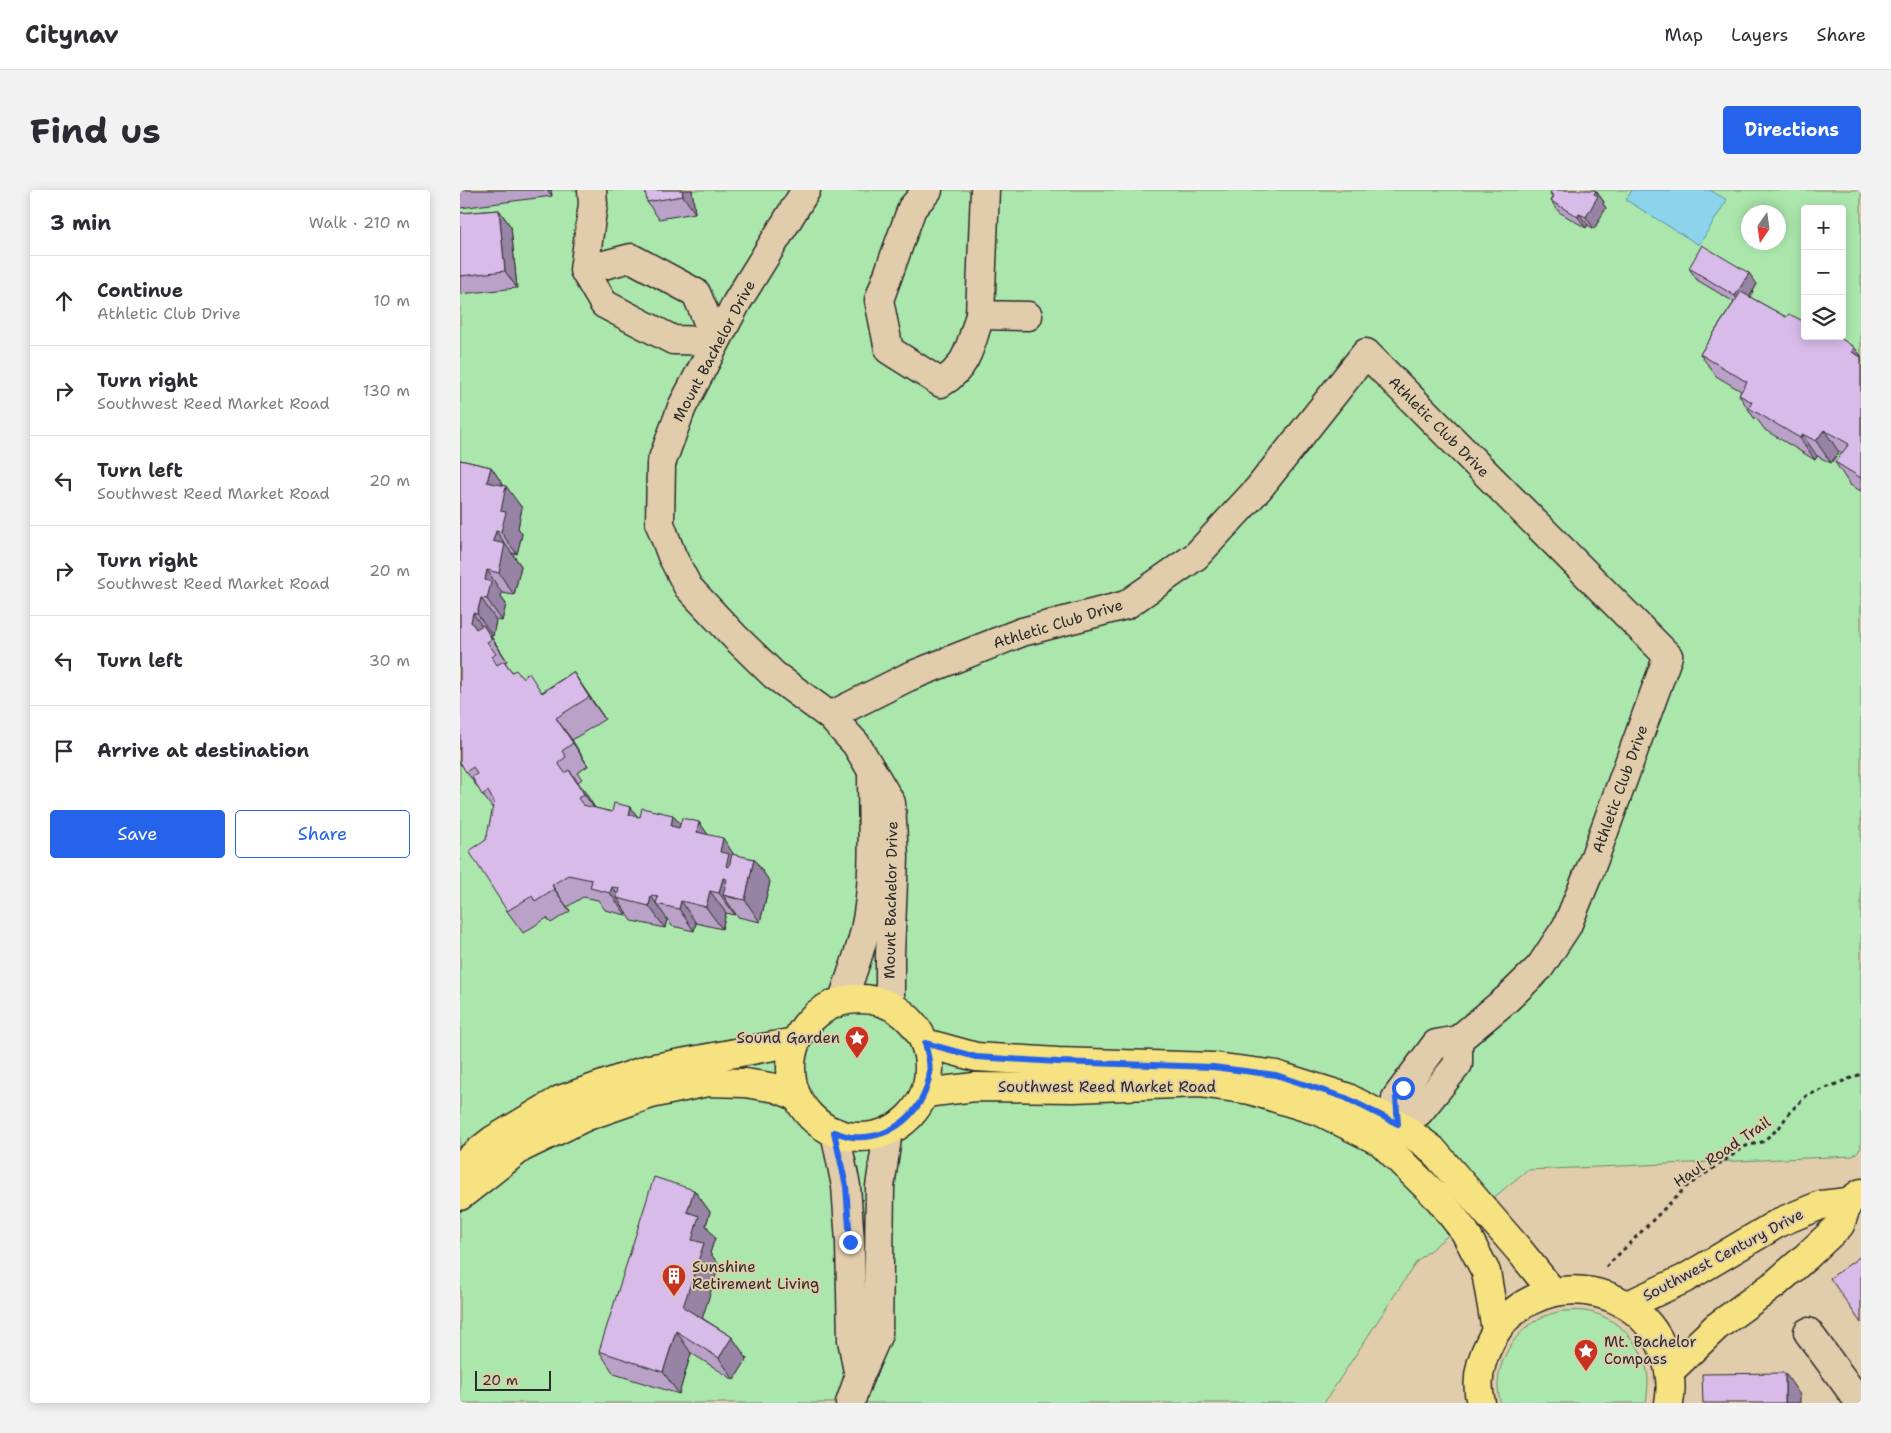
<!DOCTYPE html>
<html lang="en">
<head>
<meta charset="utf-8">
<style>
	body { margin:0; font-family:"Shantell Sans",sans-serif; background:#f2f2f3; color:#2b2b33 }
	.controls { position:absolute; right:15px; top:15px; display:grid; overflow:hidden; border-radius:5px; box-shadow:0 2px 12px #0003 }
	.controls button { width:45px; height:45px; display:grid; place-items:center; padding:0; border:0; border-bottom:1px solid #e1e1e2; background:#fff; color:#2b2b33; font:25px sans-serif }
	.compass { position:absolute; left:1281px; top:15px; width:45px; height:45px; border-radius:50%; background:#fff; box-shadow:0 2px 12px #0003; rotate:193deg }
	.scale { position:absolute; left:15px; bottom:12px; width:76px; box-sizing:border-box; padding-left:5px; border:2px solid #2b2b2b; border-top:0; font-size:14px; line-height:18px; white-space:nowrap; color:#2b2b2b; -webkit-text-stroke:4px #e1ccab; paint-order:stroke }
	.stop { position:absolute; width:15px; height:15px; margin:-11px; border:4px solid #2563eb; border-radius:50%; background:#fff }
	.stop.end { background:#2563eb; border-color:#fff; box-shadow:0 1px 5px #0008 }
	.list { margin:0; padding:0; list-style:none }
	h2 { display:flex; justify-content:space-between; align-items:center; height:65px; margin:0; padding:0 20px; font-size:21px }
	h2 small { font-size:16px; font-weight:400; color:#7c7c81 }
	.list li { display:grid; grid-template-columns:32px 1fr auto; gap:15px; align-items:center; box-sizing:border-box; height:90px; padding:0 20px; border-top:1px solid #e1e1e2 }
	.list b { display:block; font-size:19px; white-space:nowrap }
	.list p { margin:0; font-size:16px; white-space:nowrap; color:#7c7c81 }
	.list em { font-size:16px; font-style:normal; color:#7c7c81 }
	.actions { display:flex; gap:10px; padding:15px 20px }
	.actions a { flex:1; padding:11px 0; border:1px solid #2563eb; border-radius:5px; text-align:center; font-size:18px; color:#2563eb }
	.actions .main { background:#2563eb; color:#fff }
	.icon { flex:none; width:28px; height:28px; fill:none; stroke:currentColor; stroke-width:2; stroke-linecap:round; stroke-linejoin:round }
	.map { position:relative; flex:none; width:1401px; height:1213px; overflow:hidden; border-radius:5px }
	header { display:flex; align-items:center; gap:30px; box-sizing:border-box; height:70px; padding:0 25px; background:#fff; border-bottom:1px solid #e1e1e2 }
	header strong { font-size:24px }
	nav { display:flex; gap:28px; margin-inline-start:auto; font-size:18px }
	.intro { display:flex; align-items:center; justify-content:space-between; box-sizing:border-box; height:120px; padding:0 30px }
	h1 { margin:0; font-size:35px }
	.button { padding:12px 22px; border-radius:5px; background:#2563eb; color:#fff; font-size:18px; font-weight:700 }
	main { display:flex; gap:30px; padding:0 30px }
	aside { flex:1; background:#fff; border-radius:5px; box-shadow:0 2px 12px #0003 }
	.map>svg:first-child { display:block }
</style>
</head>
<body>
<header>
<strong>Citynav</strong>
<nav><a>Map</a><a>Layers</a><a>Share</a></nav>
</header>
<div class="intro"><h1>Find us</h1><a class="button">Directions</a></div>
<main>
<aside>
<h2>3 min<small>Walk · 210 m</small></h2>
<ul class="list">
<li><svg class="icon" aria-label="ahead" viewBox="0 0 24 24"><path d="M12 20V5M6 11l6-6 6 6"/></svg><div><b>Continue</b><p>Athletic Club Drive</p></div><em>10 m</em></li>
<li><svg class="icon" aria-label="right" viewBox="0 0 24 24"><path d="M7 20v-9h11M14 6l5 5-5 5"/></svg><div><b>Turn right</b><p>Southwest Reed Market Road</p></div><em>130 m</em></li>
<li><svg class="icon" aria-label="left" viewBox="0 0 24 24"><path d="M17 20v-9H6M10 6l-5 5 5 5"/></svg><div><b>Turn left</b><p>Southwest Reed Market Road</p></div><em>20 m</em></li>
<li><svg class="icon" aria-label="right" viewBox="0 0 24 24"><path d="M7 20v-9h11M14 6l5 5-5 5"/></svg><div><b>Turn right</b><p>Southwest Reed Market Road</p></div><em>20 m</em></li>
<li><svg class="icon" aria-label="left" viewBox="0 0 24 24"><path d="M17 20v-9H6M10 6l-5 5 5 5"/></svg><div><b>Turn left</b></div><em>30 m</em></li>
<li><svg class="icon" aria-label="arrive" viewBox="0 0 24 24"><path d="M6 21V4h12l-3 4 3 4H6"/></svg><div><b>Arrive at destination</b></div></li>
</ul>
<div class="actions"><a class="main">Save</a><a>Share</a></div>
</aside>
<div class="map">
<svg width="1401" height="1213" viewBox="0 0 1401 1213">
	<rect width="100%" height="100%" fill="#e1ccab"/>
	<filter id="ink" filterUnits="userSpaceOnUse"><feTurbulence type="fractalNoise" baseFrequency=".02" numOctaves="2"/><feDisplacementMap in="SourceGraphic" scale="10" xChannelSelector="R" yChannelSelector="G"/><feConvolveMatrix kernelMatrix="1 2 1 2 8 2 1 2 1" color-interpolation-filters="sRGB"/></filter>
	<g filter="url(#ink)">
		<g fill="#abe7ad" stroke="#6b896c" fill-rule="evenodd">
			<path d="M0,0H1401V958L1393,966L1067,980L957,1071L864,1213H0ZM1345,19H1382V146H1345ZM1288,22H1318V52H1288Z"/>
			<path d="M1101,1121C1109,1121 1117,1120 1124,1121C1157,1125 1187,1157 1188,1190C1188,1197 1187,1205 1186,1213H1041C1030,1183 1051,1143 1079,1129C1085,1125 1094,1123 1101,1121Z"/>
		</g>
		<path fill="#8bd4ec" stroke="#65909f" d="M1172,0H1250L1267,10L1239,55L1166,10Z"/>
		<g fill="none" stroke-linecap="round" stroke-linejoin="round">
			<defs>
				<g id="minor">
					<path d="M346,0L277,112L222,217L201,274L200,334L212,366L228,397L275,447L314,485L370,526L396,554L431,613L434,667L430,765V815"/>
					<path d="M468,0L452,18L419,110L429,160L481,193C508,177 511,153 520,125"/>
					<path d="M525,0L520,125L568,126"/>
					<path d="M124,80L171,68L236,103L256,151L213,150L144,114L124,80L133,14L132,0"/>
					<path d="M370,526L448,487L562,442L666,415L736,366L799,298L906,163L1208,466L1130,680L1107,736L1080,777L1047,809L998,850L976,854L936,908L938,934L959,922L998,874V850"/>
					<path d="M383,810C390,787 400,763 405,740C416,689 412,633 412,581"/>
					<path d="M375,942L386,996L390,1052L392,1150L399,1187"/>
					<path d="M1348,1142L1400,1213"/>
					<path d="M390,1213L399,1187L418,1144L420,997L428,941"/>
				</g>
				<g id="major">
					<circle cx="400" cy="878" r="69"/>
					<path d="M465,853L516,867L598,872L753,877L816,885L886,907L938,934L972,959L1059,1060L1093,1102"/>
					<path d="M465,903L515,897L614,898L740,893L790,900L861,922L921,952L980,1010L1005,1042L1026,1082L1036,1140"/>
					<path d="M0,976L33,950L100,910L189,879L335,852"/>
					<path d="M0,1006L61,958L127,926L191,904L247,892L285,893L316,898L336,906"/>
					<path d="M1168,1115L1224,1089L1320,1032L1361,1015L1388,1012L1401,1003"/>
					<path d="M1210,1181L1256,1137L1315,1094L1346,1067L1380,1035L1388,1012"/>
					<path d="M1021,1213C1015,1192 1021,1169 1031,1150C1070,1076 1182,1087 1206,1168C1210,1182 1212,1199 1209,1213"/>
				</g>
			</defs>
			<use href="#minor" stroke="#2b2b2b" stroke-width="31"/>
			<use href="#major" stroke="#2b2b2b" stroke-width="31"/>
			<path stroke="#2b2b2b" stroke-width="3" stroke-dasharray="4 4" stroke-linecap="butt" d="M1146,1077L1226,997L1286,956L1302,952L1319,938L1329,923L1346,906L1401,884"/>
			<use href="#minor" stroke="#e1ccab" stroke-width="28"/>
			<use href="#major" stroke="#f6e281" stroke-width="28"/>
		</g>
		<g fill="#baa1c8" stroke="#2b2b2b">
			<path d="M0,0H91L92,6L0,18Z"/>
			<path d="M232,0L235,23L199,29L187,12Z"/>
			<path d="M1136,1L1144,12L1143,14L1146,18L1134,39L1128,35L1126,38L1099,22L1091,11L1093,8L1090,3Z"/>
			<path d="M39,20L51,37L57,98L0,104V23Z"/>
			<path d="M1229,78L1297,94L1290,107L1326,127L1394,157L1401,166V301L1390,295L1375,272L1382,263L1379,262L1371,273L1357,266L1355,270L1305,240L1297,229L1294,228L1279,205L1281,201L1256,186L1240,164L1274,112L1237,90Z"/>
			<path d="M0,270L31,277L44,296L62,318L58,338L62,344L57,364L52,363L61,376L54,405L42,403L41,407L46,414L42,431L36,430L33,446L30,445L47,471L45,472L52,482L62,488L82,502L113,482L145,529L112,550L128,576L117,583L122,589L118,592L135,618L152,622L171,617L177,627H180L213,625L220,635L239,632L248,645L274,665L294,669L310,692L300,732L278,727L275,723V725L266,723L262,739L236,733L234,741L212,736L207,729L205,738L172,731L166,722V725L145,720L138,710L123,707L107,717L110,721L91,733L87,728L63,743L47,721L26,650L33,619L1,574L0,575Z"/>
			<path d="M234,1000L250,1022L246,1035L255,1048L250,1063L259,1075L242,1128L272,1147L287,1169L274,1190L231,1163L219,1204L154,1184L139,1161Z"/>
		</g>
		<g fill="#9783a3" stroke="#2b2b2b">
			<path d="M87,0H91L92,6Z"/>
			<path d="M222,0H232L235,23L223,6Z"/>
			<path d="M1136,1L1144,12L1143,14L1146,18L1134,39L1126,27L1134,4Z"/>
			<path d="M39,20L51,37L57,98L45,81Z"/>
			<path d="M1119,24L1128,35L1126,38L1118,27Z"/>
			<path d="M1289,83L1297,94L1283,118L1275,106Z"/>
			<path d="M1394,157L1401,166V175L1392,162Z"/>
			<path d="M1364,240L1379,262L1371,273L1356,251Z"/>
			<path d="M1342,244L1357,266L1355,270L1340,248Z"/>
			<path d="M31,277L46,299V296L62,318L58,338L62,344L57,364L41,342V321L27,292Z"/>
			<path d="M36,341L61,376L54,405L39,383L33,351Z"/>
			<path d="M27,380L42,403L41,407L46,414L42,431L27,409L25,390Z"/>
			<path d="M21,408L36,430L33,446L17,424Z"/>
			<path d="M13,423L28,445L26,454L11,432Z"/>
			<path d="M23,435L38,457L47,471L32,449Z"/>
			<path d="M113,482L128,504L145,529L129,507Z"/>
			<path d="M96,528L112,550L128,576L113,553Z"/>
			<path d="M109,580L125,602L140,626L124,604Z"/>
			<path d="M171,617L186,639L169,625Z"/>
			<path d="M213,625L229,647L211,636Z"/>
			<path d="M239,632L255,654L237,642Z"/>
			<path d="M263,648L278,671L284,687L266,676L260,662Z"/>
			<path d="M294,669L310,692L300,732L285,710Z"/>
			<path d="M263,688L277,709L263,705L275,723V725L259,703Z"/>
			<path d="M92,695L107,717L110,721L94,699Z"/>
			<path d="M152,697L161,709L157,708L166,722V725L150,703Z"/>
			<path d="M250,701L266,723L262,739L246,717Z"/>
			<path d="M191,706L207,729L205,738L189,716Z"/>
			<path d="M221,711L236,733L234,741L219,719Z"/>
			<path d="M234,1000L250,1022L246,1035L255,1048L250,1063L259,1075L239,1139L223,1117L232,1050L227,1022Z"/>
			<path d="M216,1141L231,1163L219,1204L203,1182Z"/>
			<path d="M272,1147L287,1169L274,1190L259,1168Z"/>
			<path d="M1325,1183L1340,1205V1213H1325Z"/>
		</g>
		<g fill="#d8bbe9" stroke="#2b2b2b">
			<path d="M185,0H222L223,6L187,12Z"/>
			<path d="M1092,0H1135L1136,1L1134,4L1138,6L1126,27L1119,24L1118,27L1091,11L1094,6L1090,3Z"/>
			<path d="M39,20L45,81L0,86V23Z"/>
			<path d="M1242,55L1289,83L1275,106L1229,78Z"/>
			<path d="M1281,102L1326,127L1329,124L1343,131L1345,130V146H1377L1394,157L1392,162L1401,167V288L1375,272L1389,254L1364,240L1356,251L1342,244L1340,248L1289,218L1292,212L1279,205L1287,192L1240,164Z"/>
			<path d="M0,270L31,277L27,292L46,296L41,321L46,322L41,342L36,341L33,351L45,354L39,383L27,380L25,390L31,392L27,409L21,408L17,424L13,423L11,432L16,439L23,435L32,449L27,452L36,464L32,467L37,475L44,471L52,482L56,480L62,488L69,483L82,503L113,482L129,507L96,528L113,553L102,561L106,567L98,573L105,583L109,580L124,604L118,608L123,615L152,622L154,613L171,617L169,625L180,627L182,618L213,625L211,636L219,638L222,628L239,632L237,642L263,648L260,662L269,664L266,676L269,677L272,664L294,669L285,710L263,705L267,689L263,688L259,703L250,701L246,717L221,711L219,719L196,714L198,707L191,706L189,716L157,708L159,698L152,697L150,703L130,698L132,690L108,685L92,695L94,699L75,711L72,706L47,721L9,661L26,650L34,612L28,601L22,605L12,587L17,584L13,577L6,582L0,572Z"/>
			<path d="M194,987L234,1000L227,1022L239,1026L232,1050L244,1053L223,1117L272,1147L259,1168L216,1141L203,1182L139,1161Z"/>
			<path d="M1401,1066V1133L1370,1088Z"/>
			<path d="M1325,1183V1213H1243L1242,1184Z"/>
		</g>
	</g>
	<g fill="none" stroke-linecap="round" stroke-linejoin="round" filter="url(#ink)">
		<path stroke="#2563eb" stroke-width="6" d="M390,1052L386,996L374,942C381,944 387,947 393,947C430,950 462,924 469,888C471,876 468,865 465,853L516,867L598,872L753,877L816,885L886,908L938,934L936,908L943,898"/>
	</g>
	<defs>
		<symbol id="sight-pin" viewBox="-11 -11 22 30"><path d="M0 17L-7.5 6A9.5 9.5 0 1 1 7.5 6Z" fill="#c8321e" stroke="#e1ccab"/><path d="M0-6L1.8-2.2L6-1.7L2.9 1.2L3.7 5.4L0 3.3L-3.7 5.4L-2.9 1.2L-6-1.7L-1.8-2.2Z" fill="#fff"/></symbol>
		<symbol id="building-pin" viewBox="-11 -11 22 30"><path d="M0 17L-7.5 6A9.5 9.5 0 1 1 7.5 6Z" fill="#c8321e" stroke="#e1ccab"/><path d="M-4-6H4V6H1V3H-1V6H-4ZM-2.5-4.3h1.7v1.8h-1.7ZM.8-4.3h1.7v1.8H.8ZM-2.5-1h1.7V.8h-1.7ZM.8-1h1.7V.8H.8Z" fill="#fff"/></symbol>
	</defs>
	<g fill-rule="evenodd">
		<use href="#sight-pin" x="383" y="834" width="28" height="38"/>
		<use href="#building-pin" x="200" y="1072" width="28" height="38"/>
		<use href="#sight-pin" x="1112" y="1147" width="28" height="38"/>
	</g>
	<g text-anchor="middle" stroke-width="4" stroke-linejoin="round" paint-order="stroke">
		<g font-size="15" fill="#2b2b2b" stroke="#e1ccab">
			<text transform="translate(254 161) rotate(-62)" y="5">Mount Bachelor Drive</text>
			<text transform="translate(979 237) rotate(45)" y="5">Athletic Club Drive</text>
			<text transform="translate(598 434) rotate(-17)" y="5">Athletic Club Drive</text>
			<text transform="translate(1160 599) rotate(-70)" y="5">Athletic Club Drive</text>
			<text transform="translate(431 710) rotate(-89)" y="5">Mount Bachelor Drive</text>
			<text x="647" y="902">Southwest Reed Market Road</text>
			<text transform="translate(1262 962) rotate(-34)" y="5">Haul Road Trail</text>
			<text transform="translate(1263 1065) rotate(-28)" y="5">Southwest Century Drive</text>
		</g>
		<g font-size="15" fill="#2b2b2b" stroke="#e1ccab" text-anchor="start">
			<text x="380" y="853" text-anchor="end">Sound Garden</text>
			<text x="232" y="1082">Sunshine<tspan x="232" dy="17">Retirement Living</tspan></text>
			<text x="1144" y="1157">Mt. Bachelor<tspan x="1144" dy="17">Compass</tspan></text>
		</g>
	</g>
</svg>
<div class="controls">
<button>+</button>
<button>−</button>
<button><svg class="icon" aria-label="layers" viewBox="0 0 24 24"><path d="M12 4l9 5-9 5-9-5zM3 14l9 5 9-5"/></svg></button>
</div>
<svg class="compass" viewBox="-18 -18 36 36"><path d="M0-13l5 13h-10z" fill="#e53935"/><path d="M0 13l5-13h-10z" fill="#7c7c81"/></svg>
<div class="scale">20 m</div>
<div class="stop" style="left:943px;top:898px"></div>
<div class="stop end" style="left:390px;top:1052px"></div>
</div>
</main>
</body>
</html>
